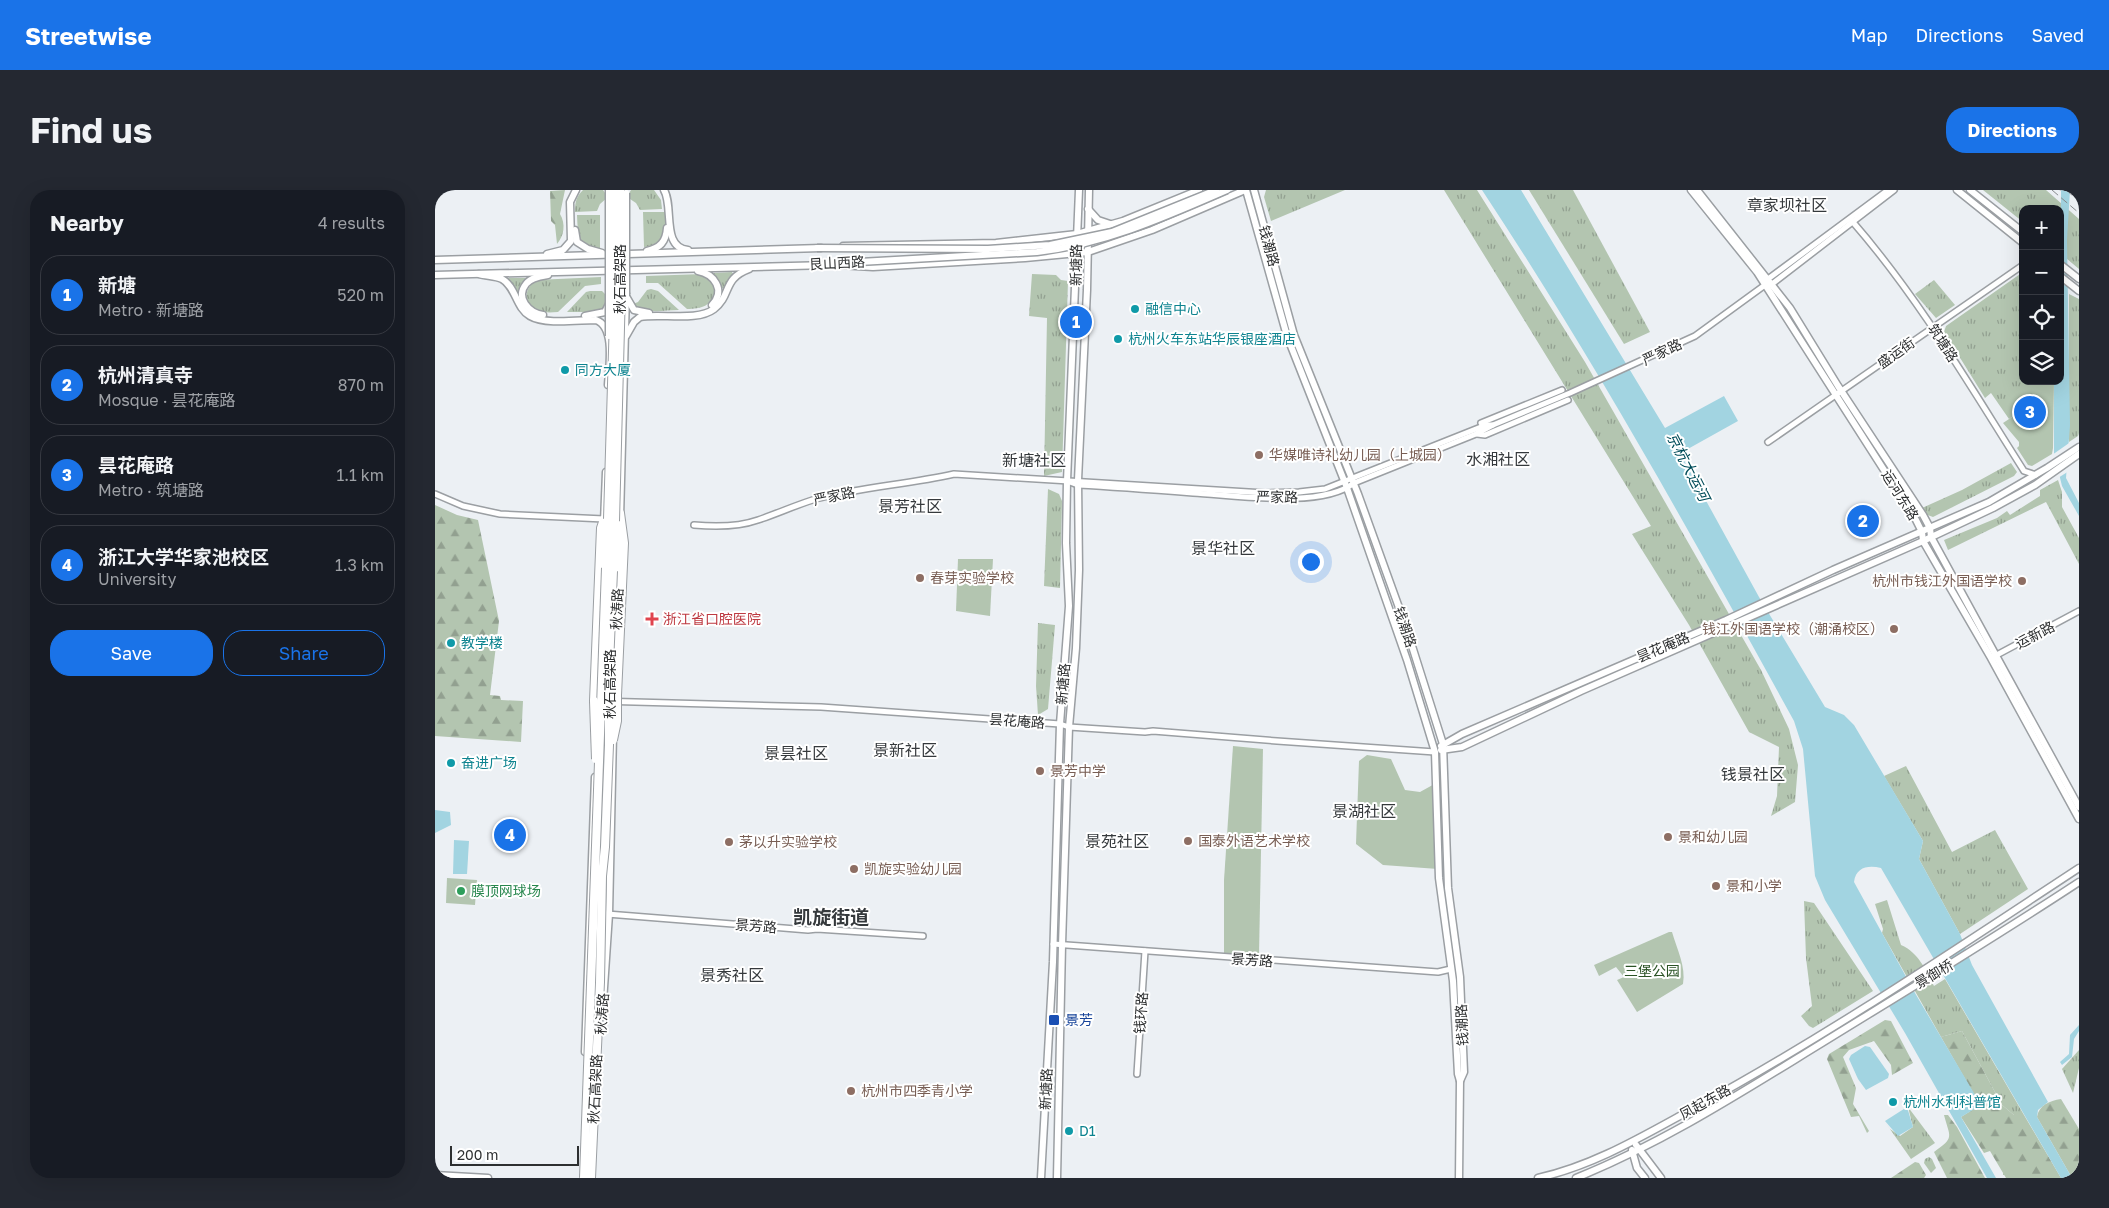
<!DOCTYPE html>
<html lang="en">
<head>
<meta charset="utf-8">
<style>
	body { margin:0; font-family:"Golos Text","Noto Sans SC",sans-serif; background:#242831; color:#f1f3f6 }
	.controls { position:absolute; right:15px; top:15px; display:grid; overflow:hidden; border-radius:10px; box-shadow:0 5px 20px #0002 }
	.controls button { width:45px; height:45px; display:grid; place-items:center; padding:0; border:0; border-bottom:1px solid #363941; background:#171b24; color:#f1f3f6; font:25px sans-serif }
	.scale { position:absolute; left:15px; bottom:12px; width:129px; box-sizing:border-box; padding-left:5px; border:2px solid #2d2f30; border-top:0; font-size:14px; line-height:18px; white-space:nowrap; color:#2d2f30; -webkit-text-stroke:4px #fff; paint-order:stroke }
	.you { position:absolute; left:875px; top:371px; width:18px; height:18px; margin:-12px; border:4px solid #fff; border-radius:50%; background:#1a73e8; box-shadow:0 0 0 8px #1a73e833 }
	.badge { display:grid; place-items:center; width:32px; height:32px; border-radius:50%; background:#1a73e8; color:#fff; font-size:16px; font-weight:700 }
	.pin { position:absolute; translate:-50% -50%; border:2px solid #fff; box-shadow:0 1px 5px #0006 }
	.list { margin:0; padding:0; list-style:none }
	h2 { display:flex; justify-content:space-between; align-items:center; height:65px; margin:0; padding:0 20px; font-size:21px }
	h2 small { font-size:16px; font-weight:400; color:#9ea1a6 }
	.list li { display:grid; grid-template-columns:32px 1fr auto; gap:15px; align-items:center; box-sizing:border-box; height:80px; margin:0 10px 10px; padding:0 10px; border:1px solid #363941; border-radius:20px }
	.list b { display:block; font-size:19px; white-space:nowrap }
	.list p { margin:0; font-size:16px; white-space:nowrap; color:#9ea1a6 }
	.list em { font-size:16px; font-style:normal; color:#9ea1a6 }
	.actions { display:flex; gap:10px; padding:15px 20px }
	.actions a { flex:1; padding:11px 0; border:1px solid #1a73e8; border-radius:20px; text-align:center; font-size:18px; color:#1a73e8 }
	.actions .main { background:#1a73e8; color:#fff }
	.icon { flex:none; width:28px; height:28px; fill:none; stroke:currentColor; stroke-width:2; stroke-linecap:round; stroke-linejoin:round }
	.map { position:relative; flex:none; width:1644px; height:988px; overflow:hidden; border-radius:20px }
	header { display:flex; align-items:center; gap:30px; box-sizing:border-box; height:70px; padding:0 25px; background:#1a73e8; color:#fff }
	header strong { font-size:24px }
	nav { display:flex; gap:28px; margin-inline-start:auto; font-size:18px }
	.intro { display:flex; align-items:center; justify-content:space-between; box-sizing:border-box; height:120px; padding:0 30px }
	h1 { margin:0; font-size:35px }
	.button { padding:12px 22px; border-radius:20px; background:#1a73e8; color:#fff; font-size:18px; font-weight:700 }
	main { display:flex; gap:30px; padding:0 30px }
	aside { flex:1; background:#171b24; border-radius:20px; box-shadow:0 5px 20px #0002 }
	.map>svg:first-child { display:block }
</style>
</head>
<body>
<header>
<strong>Streetwise</strong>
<nav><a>Map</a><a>Directions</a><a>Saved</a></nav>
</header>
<div class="intro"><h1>Find us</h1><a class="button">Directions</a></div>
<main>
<aside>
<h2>Nearby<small>4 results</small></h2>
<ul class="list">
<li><span class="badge">1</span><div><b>新塘</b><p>Metro · 新塘路</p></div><em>520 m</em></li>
<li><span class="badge">2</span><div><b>杭州清真寺</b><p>Mosque · 昙花庵路</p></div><em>870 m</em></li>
<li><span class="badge">3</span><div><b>昙花庵路</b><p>Metro · 筑塘路</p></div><em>1.1 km</em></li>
<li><span class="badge">4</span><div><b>浙江大学华家池校区</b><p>University</p></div><em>1.3 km</em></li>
</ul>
<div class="actions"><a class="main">Save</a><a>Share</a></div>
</aside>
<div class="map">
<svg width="1644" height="988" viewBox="0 0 1644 988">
	<defs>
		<pattern id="grass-tufts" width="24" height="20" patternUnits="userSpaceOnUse" patternTransform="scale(1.25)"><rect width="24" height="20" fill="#b3c5b0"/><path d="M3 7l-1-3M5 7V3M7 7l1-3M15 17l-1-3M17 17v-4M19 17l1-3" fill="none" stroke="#92a090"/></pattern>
		<pattern id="forest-firs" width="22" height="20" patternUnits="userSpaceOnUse" patternTransform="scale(1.25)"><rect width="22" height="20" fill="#b3c5b0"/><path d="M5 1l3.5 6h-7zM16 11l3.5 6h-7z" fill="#92a090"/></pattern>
	</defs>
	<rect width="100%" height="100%" fill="#ecf0f4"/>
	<g fill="url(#grass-tufts)">
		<path d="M148,0H168L173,7L165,14L162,21L140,22C140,12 141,7 148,0Z"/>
		<path d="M196,0H219L226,10L227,19L205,20L201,13L192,7Z"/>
		<path d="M831,0H910L836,31L829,7Z"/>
		<path d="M1009,0H1042L1150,172L1326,480L1354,539L1363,575L1360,612L1336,626L1342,606L1344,557L1314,542L1254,435L1197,344L1216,336Z"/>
		<path d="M1094,0H1138L1215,142L1189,154Z"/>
		<path d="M1548,0H1611L1644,29V79L1625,63V19H1588V32Z"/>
		<path d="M208,22H231C231,41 231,55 209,57Z"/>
		<path d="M142,25H165V60C142,58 143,44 142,25Z"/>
		<path d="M297,82L298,84L289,98H286L278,85L279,83Z"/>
		<path d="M1588,82V191H1606V208L1574,229L1556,203L1550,208L1509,142L1511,136Z"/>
		<path d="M268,84L274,87L281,101C277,116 266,119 252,119L223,93H211V86Z"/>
		<path d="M597,84L621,85L626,90L633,91L627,282L609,286L612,128L594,126Z"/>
		<path d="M166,87V94L150,96L123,122C110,123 102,123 92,113C90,103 93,96 101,90Z"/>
		<path d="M72,88H90L92,90L84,105H82Z"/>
		<path d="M1499,90L1520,115L1501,128L1480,104Z"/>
		<path d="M216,99L223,101L244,120C229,120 208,125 198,114L203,112L212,100Z"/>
		<path d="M155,101H167L171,105L170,118L161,122H132L151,102Z"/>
		<path d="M1634,104L1644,109V243L1643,246L1634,252Z"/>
		<path d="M1576,273L1582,282L1579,286L1498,327L1490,324L1487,318L1527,300Z"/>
		<path d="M1623,290L1627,302V317L1644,348V374L1611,312L1513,360L1509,350L1562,328L1572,321L1575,325L1605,306V300Z"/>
		<path d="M613,299L624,304L627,311L625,398L609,396Z"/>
		<path d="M603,433L620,435L613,519L603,525L601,496Z"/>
		<path d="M1471,576L1517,662L1560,640L1593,699L1525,744L1484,669L1488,651L1449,586Z"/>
		<path d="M1452,710L1466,755C1484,763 1490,779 1499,796L1510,789L1589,925H1579L1567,915L1527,841L1506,847L1447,743L1448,739L1440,714Z"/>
		<path d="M1369,711L1379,713L1438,801L1378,838L1374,836L1366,826L1377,816L1371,768Z"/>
		<path d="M1644,860V878L1638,903L1627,879Z"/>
		<path d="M1473,917L1500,953L1476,969L1450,932L1455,939L1465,946L1478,937Z"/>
		<path d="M1494,967L1497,969L1501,978L1496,983L1489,973L1490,969Z"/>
	</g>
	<g fill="url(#forest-firs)">
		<path d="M130,0L125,24C131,34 129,46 122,54L120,35L116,31L115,1Z"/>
		<path d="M0,315L22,325L43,330L64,431L55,505L65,506L66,510L88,511L86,552L0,546Z"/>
		<path d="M1450,830L1456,831L1478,873L1457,885L1456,875L1439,851L1414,860L1408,867L1421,898L1418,914L1434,941L1432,943L1424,926L1416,927L1392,869L1394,864Z"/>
		<path d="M1527,841L1567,915L1579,925H1589L1626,988H1571L1555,961L1549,963L1526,927L1545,915L1506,847Z"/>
		<path d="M1626,909L1644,939V988H1637L1602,927C1604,915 1614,911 1626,909Z"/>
		<path d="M1509,925H1513L1522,937L1550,988H1512L1499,962C1520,947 1515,948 1509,925Z"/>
		<path d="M1480,972L1484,973L1491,985L1489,988H1456Z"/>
	</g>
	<g fill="#b3c5b0">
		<path d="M1606,191H1619L1618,258L1617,264L1597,276L1593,275L1582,258L1584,256V252L1568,233L1606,208Z"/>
		<path d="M523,369H558L555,426L521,421Z"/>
		<path d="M798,556L828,559L824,765L789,763V690Z"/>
		<path d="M932,565L956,569L970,600L985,602L1003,592V679L948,675L921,654L924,571Z"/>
		<path d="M12,688L42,690L40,715L11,713Z"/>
		<path d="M1234,742H1237C1242,759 1251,777 1248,794L1202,822L1182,790L1189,787L1181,777L1164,786L1159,775Z"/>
		<path d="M1568,972L1590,973V985H1568Z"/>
	</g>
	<g fill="#a2d4e1">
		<path d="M1047,0H1086L1230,238L1289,206L1303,231L1251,260L1247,267L1324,407L1390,517L1409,525L1419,535L1488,651L1484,669L1525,744L1537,775L1613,912L1603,920L1602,927L1637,988H1626L1446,678C1433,675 1421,677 1419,692L1480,803L1546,915L1526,927L1561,988H1552L1470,843L1390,710L1380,686L1368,559L1359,531C1260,351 1160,171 1047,0Z"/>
		<path d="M1626,0H1635L1632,50L1635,235L1631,288L1644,313V326L1627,296L1619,263V191H1625Z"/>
		<path d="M0,620L15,622L16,635L0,643Z"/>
		<path d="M19,650L34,651L32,684H18Z"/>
		<path d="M1644,835V841L1639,849L1637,867L1627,875L1625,872L1634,864L1635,845Z"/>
		<path d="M1430,856L1435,857L1454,884L1453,888L1431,900L1423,889L1414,869L1416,865Z"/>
		<path d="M1472,917L1478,937L1463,946L1450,931Z"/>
	</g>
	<path fill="#ecf0f4" d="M1637,251L1634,281L1623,288L1617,265Z"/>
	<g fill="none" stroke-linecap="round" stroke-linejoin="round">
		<defs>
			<g id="minor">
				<path d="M1417,31C1484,108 1535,196 1589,281L1601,285"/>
				<path d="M1331,92L1333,89L1453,0"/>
				<path d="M1046,233L1127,200"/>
				<path d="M1042,244L1050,245L1133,210"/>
				<path d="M1333,252L1588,75"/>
				<path d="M632,291L643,295C681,297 720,300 758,303C799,305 886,319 919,293L1041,244L1058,235L1135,203L1260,146L1330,95L1337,94L1459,0"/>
				<path d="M0,304L28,316L65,324L169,329"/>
				<path d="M259,335C280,337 303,337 323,330C344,323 363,314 384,308C429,297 475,294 519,284L830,303L864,302L890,299L1051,235H1058"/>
				<path d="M1558,467L1644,421"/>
				<path d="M163,511L386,517L625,534L634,537L710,542L718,541L842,551L1000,562"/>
				<path d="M172,724L373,740L382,739L488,746"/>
				<path d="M618,754L1003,782L1016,779"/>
				<path d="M702,884L710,761"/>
			</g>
			<g id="major">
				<path d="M229,0C239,16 226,58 253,60"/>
				<path d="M811,0L852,146L912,298L972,470L1000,562L1004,688L1018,791L1023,884L1025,891L1024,988"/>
				<path d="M819,0L859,145L923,304L971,437L1008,554L1013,698L1025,787L1029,882L1025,891"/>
				<path d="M1256,0L1322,82L1481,330L1487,342L1488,351L1556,468L1644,629"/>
				<path d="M1262,0L1355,118L1403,196L1488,325L1495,338L1496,347L1644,617"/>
				<path d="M1522,0L1588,53"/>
				<path d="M1535,0L1588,42"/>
				<path d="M653,19L663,30L675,34"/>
				<path d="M140,40L142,52L153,59L167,63"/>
				<path d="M408,56L561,53L642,44L688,31L764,0"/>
				<path d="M212,61C225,58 231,52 232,38"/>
				<path d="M112,64L128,60L136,51L135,12L141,0"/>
				<path d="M0,70L386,58"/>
				<path d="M1625,74L1644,89"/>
				<path d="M404,75L438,77L590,68L653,62L717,40L810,0"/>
				<path d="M263,81C279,84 291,100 277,115"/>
				<path d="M44,84C51,86 61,86 67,89C81,97 81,118 95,126C110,135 144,130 161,130C181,137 174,177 173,195"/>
				<path d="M0,85L394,75"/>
				<path d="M1625,86L1644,101"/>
				<path d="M192,108L199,120L214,123"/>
				<path d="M108,125C94,123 80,108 91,94C96,87 106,86 113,85"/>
				<path d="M150,126L170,122L174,114"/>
				<path d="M191,146L199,132L205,127C226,123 262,132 279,119C297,105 287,89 314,79"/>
				<path d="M185,328L191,104"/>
				<path d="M169,332L171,282"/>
				<path d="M179,495L185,340"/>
				<path d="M1006,556L1027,544L1291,430L1398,380L1554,312L1612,278L1644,257"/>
				<path d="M1006,560L1027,557L1146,501L1488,351L1558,318L1600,295L1644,264"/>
				<path d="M167,827L174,724L178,545"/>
				<path d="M150,862L160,587"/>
				<path d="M1201,955L1226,988"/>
				<path d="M1197,960L1202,978L1210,988"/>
				<path d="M0,985L53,988"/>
				<path d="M606,988L618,772L625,534L634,416L631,353L632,291L644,0"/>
				<path d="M622,988L627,755L634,537L641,458L644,380L643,290L652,100L654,0"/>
				<path d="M1103,988C1161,975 1211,944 1263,916C1395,844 1519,760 1644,678"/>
				<path d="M1141,988C1228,953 1307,902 1387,853C1473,800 1559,748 1644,692"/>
			</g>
			<g id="highway">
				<path d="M171,378L173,329"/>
				<path d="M178,381L180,331"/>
				<path d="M182,505L189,353L185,323"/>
				<path d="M159,511L166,338L169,329"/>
			</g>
		</defs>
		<use href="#minor" stroke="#9b9fa3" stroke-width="8"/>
		<use href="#major" stroke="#9b9fa3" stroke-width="9"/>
		<use href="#highway" stroke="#9b9fa3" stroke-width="10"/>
		<use href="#minor" stroke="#fff" stroke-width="5"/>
		<use href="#major" stroke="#fff" stroke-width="6"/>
		<use href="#highway" stroke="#fff" stroke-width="8"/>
		<g stroke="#888b8d" stroke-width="1" stroke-dasharray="8 4" stroke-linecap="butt">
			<path d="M1617,0L1644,23"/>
			<path d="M1631,0L1644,11"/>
		</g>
		<defs>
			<g id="major-bridge">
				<path d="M174,0V146"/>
				<path d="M191,3V104"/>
				<path d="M382,58L553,59L615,55L677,42L781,0"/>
				<path d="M389,74L602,62C670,54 730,27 792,0"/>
			</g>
			<g id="highway-bridge">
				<path d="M173,329L179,127L178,0"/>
				<path d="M180,331L186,99L185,0"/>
				<path d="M159,511L161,569"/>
				<path d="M178,550L182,531V505"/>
				<path d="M149,988L171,378"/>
				<path d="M156,988L165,792L167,686L170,657L174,555V475L178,381"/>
			</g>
		</defs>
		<use href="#major-bridge" stroke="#9b9fa3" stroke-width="9" stroke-linecap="butt"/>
		<use href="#highway-bridge" stroke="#9b9fa3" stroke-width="10" stroke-linecap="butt"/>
		<use href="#major-bridge" stroke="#fff" stroke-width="6"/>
		<use href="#highway-bridge" stroke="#fff" stroke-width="8"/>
	</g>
	<g fill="#0f9aa8" stroke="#fff" stroke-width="2">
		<circle cx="700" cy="119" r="5"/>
		<circle cx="683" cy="149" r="5"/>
		<circle cx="130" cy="180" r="5"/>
		<circle cx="16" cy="453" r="5"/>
		<circle cx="16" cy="573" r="5"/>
		<circle cx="1458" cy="912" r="5"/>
		<circle cx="634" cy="941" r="5"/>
	</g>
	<g fill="#8d6e63" stroke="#fff" stroke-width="2">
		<circle cx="824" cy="265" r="5"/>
		<circle cx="485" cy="388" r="5"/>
		<circle cx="1587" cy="391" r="5"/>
		<circle cx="1459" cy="439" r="5"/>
		<circle cx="605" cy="581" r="5"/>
		<circle cx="1233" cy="647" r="5"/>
		<circle cx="753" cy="651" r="5"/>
		<circle cx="294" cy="652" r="5"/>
		<circle cx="419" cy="679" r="5"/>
		<circle cx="1281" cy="696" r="5"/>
		<circle cx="416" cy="901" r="5"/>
	</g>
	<path fill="#e0444e" stroke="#fff" stroke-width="2" d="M214.5 421.5h5v5h5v5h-5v5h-5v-5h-5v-5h5z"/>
	<circle fill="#2e9e5b" stroke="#fff" stroke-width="2" cx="26" cy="701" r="5"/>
	<rect fill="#1a4fb4" stroke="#fff" stroke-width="2" x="613" y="824" width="12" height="12" rx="2.5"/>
	<g text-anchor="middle" stroke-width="4" stroke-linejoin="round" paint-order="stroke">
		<g font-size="14" fill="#2d2f30" stroke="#fff">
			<text transform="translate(834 56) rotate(75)" y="5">钱潮路</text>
			<text transform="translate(402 73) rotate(-3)" y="5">艮山西路</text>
			<text transform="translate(641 75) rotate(-89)" y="5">新塘路</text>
			<text transform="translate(185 89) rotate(-90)" y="5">秋石高架路</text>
			<text transform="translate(1508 153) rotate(57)" y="5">筑塘路</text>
			<text transform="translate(1227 162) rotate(-25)" y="5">严家路</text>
			<text transform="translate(1461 163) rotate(-35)" y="5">盛运街</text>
			<text transform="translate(1465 305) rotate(58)" y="5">运河东路</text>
			<text transform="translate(399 306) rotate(-12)" y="5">严家路</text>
			<text transform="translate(842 307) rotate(1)" y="5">严家路</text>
			<text transform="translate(182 419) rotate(-87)" y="5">秋涛路</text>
			<text transform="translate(970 437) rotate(71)" y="5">钱潮路</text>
			<text transform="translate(1600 445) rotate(-28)" y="5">运新路</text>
			<text transform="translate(1228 457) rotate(-23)" y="5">昙花庵路</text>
			<text transform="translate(175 494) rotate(-90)" y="5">秋石高架路</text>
			<text transform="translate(628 494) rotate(-85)" y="5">新塘路</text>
			<text transform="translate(582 531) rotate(4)" y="5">昙花庵路</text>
			<text transform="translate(321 736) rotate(5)" y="5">景芳路</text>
			<text transform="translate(817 770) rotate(4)" y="5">景芳路</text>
			<text transform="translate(1499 784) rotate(-31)" y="5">景御桥</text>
			<text transform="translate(706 823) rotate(-86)" y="5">钱环路</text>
			<text transform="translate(167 824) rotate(-86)" y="5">秋涛路</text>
			<text transform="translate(1027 835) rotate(-93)" y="5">钱潮路</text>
			<text transform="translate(160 899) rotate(-87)" y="5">秋石高架路</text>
			<text transform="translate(611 899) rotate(-87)" y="5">新塘路</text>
			<text transform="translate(1270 912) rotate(-29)" y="5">凤起东路</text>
		</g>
		<g font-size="14" fill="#0d838f" stroke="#fff" text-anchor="start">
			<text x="710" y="124">融信中心</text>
			<text x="693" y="154">杭州火车东站华辰银座酒店</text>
			<text x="140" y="185">同方大厦</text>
			<text x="26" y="458">教学楼</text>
			<text x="26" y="578">奋进广场</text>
			<text x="1468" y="917">杭州水利科普馆</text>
			<text x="644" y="946">D1</text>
		</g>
		<g font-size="14" fill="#785e54" stroke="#fff" text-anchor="start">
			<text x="834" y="270">华媒唯诗礼幼儿园（上城园）</text>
			<text x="495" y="393">春芽实验学校</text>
			<text x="1577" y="396" text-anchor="end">杭州市钱江外国语学校</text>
			<text x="1449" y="444" text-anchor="end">钱江外国语学校（潮涌校区）</text>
			<text x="615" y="586">景芳中学</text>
			<text x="1243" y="652">景和幼儿园</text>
			<text x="763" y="656">国泰外语艺术学校</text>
			<text x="304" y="657">茅以升实验学校</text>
			<text x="429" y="684">凯旋实验幼儿园</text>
			<text x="1291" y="701">景和小学</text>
			<text x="426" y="906">杭州市四季青小学</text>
		</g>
		<g font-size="14" fill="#be3a42" stroke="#fff" text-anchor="start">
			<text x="228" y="434">浙江省口腔医院</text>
		</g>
		<g font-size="14" fill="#27864d" stroke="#fff" text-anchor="start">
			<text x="36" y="706">膜顶网球场</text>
		</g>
		<g font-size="14" fill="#2b5326" stroke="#fff">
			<text x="1217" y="786">三堡公园</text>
		</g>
		<g font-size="14" fill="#164399" stroke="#fff" text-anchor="start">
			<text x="630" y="835">景芳</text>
		</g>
		<g font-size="15" font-style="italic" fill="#004c59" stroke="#fff">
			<text transform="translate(1253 277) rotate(63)" y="5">京杭大运河</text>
		</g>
		<g font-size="16" fill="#35393c" stroke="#fff">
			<text x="1352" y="21">章家坝社区</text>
			<text x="1063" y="275">水湘社区</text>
			<text x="599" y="276">新塘社区</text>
			<text x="475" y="322">景芳社区</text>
			<text x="788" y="364">景华社区</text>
			<text x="470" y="566">景新社区</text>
			<text x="361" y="569">景昙社区</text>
			<text x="1318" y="590">钱景社区</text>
			<text x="929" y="627">景湖社区</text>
			<text x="682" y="657">景苑社区</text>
			<text x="297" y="791">景秀社区</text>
		</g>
		<g font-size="19" font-weight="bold" fill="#35393c" stroke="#fff">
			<text x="396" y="734">凯旋街道</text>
		</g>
	</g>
</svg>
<div class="controls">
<button>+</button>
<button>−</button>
<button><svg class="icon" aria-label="locate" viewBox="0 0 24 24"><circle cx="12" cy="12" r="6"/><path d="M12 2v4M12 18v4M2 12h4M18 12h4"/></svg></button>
<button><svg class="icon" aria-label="layers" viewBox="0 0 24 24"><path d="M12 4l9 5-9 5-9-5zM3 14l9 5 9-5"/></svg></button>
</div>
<div class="scale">200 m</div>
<div class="you"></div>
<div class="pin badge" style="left:641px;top:132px">1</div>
<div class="pin badge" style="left:1428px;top:331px">2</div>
<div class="pin badge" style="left:1595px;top:222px">3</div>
<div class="pin badge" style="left:75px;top:645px">4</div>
</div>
</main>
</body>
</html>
